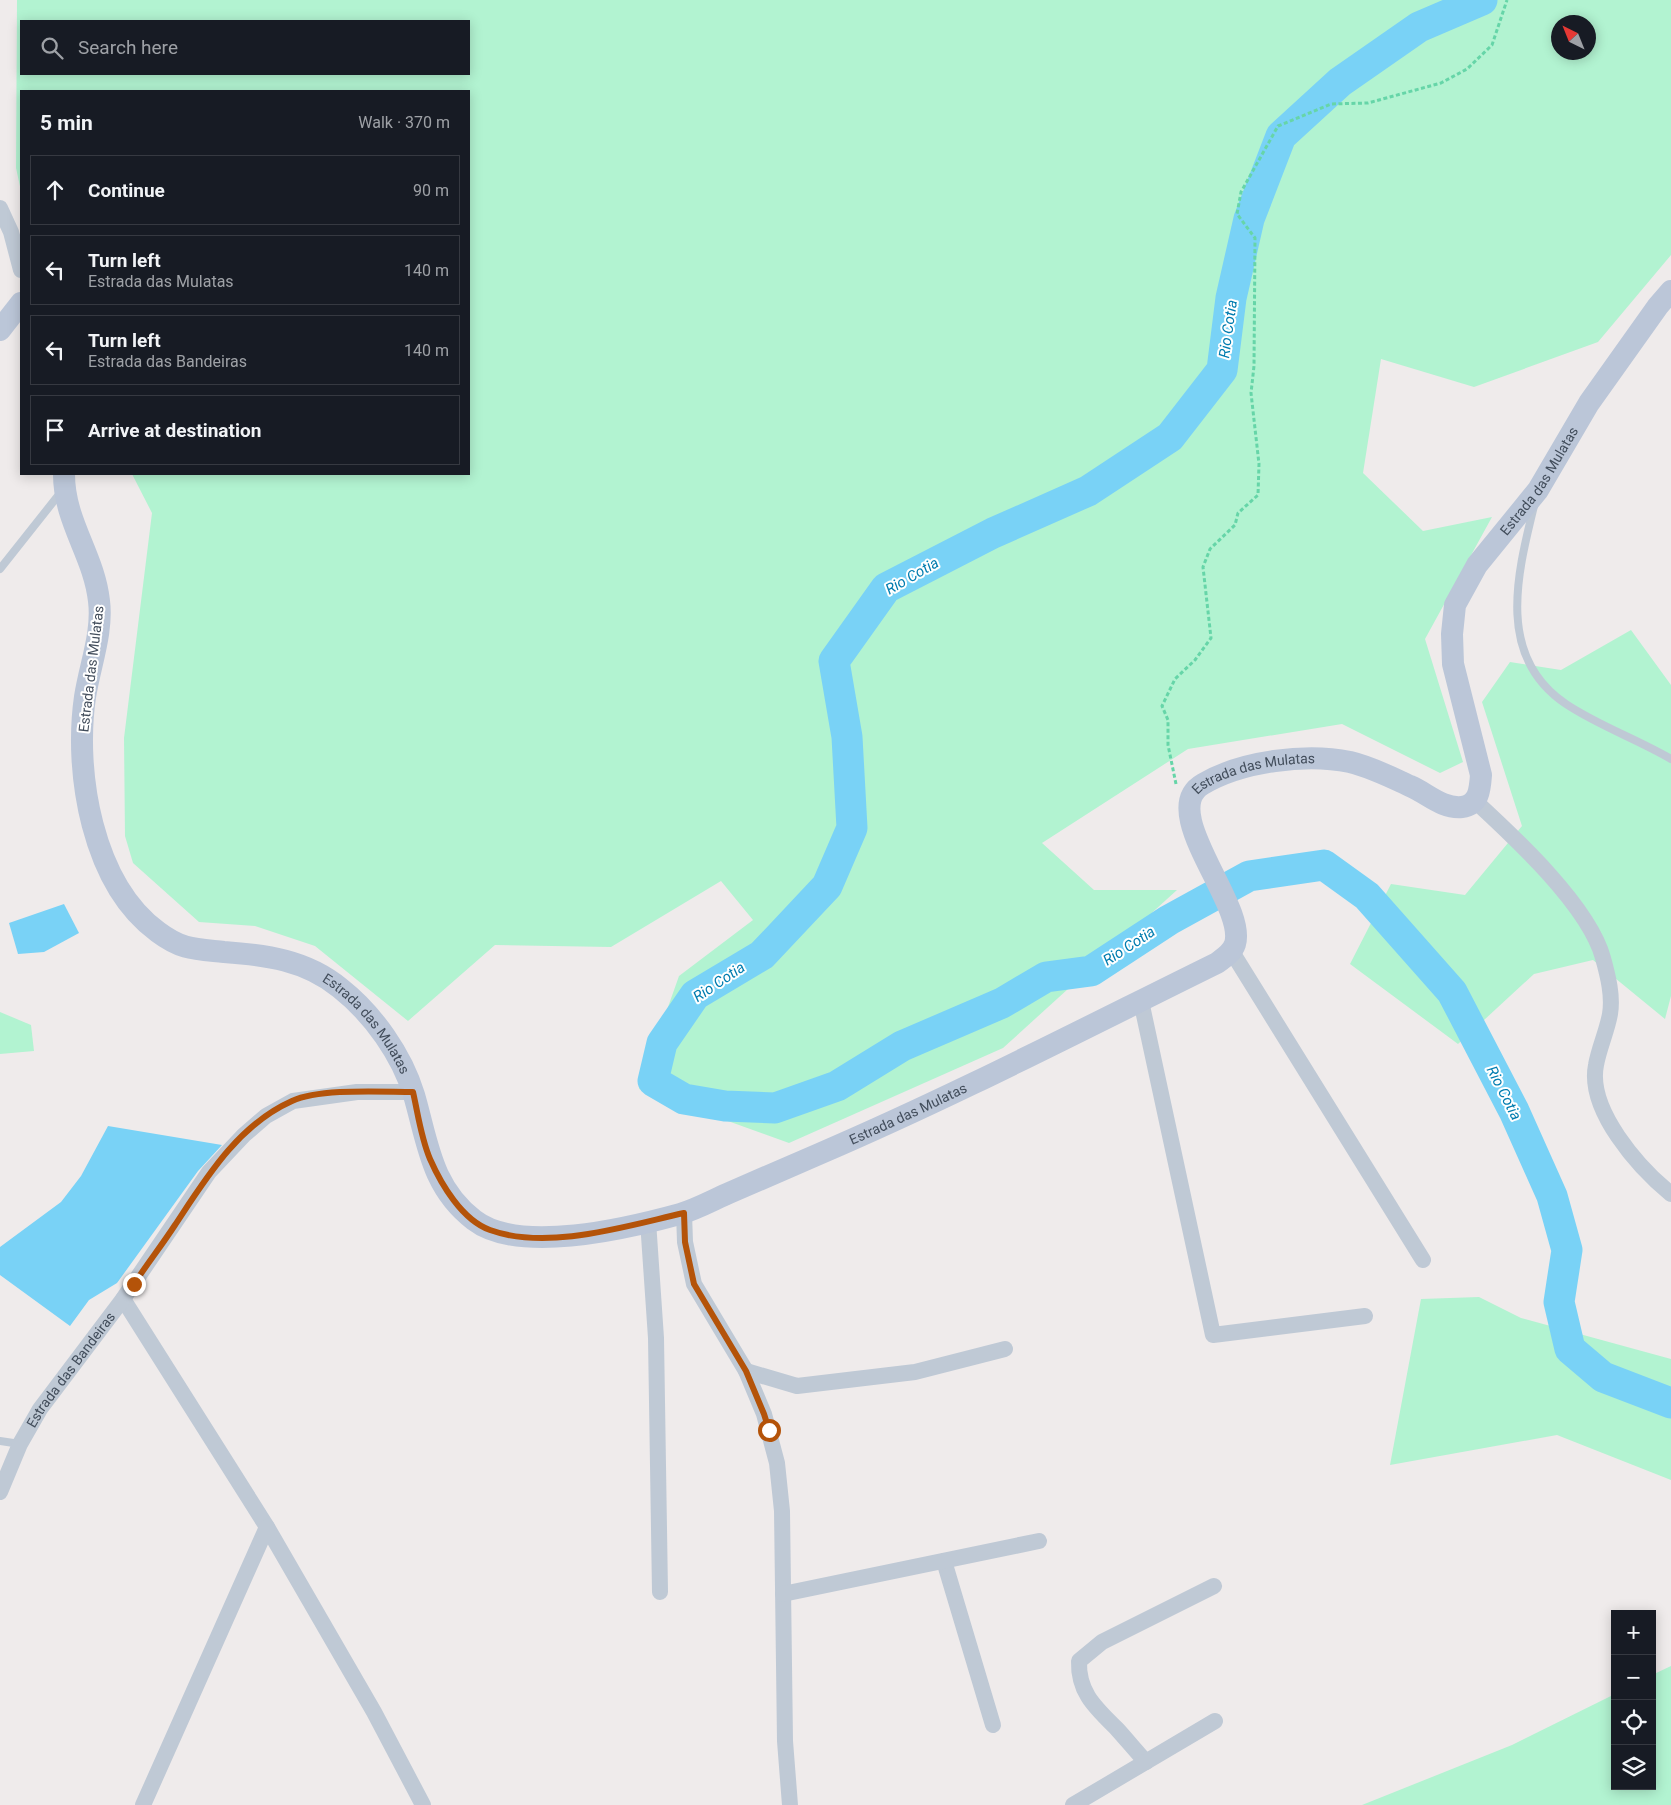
<!DOCTYPE html>
<html lang="en">
<head>
<meta charset="utf-8">
<style>
	body { margin:0; font-family:Roboto,sans-serif; background:#242831; color:#f1f3f6 }
	.controls { position:absolute; right:15px; bottom:15px; display:grid; overflow:hidden; border-radius:0px; box-shadow:0 2px 12px #0003 }
	.controls button { width:45px; height:45px; display:grid; place-items:center; padding:0; border:0; border-bottom:1px solid #363941; background:#171b24; color:#f1f3f6; font:25px sans-serif }
	.compass { position:absolute; left:1551px; top:15px; width:45px; height:45px; border-radius:50%; background:#171b24; box-shadow:0 2px 12px #0003; rotate:317deg }
	.stop { position:absolute; width:15px; height:15px; margin:-11px; border:4px solid #b45309; border-radius:50%; background:#fff }
	.stop.end { background:#b45309; border-color:#fff; box-shadow:0 1px 5px #0008 }
	.list { margin:0; padding:0; list-style:none }
	h2 { display:flex; justify-content:space-between; align-items:center; height:65px; margin:0; padding:0 20px; font-size:21px }
	h2 small { font-size:16px; font-weight:400; color:#9ea1a6 }
	.list li { display:grid; grid-template-columns:32px 1fr auto; gap:15px; align-items:center; box-sizing:border-box; height:70px; margin:0 10px 10px; padding:0 10px; border:1px solid #363941; border-radius:0px }
	.list b { display:block; font-size:19px; white-space:nowrap }
	.list p { margin:0; font-size:16px; white-space:nowrap; color:#9ea1a6 }
	.list em { font-size:16px; font-style:normal; color:#9ea1a6 }
	.icon { flex:none; width:28px; height:28px; fill:none; stroke:currentColor; stroke-width:2; stroke-linecap:round; stroke-linejoin:round }
	.map { position:relative; flex:none; width:1671px; height:1805px; overflow:hidden }
	.search { position:absolute; background:#171b24; box-shadow:0 2px 12px #0003; left:20px; top:20px; width:450px; height:55px; display:flex; align-items:center; gap:12px; box-sizing:border-box; padding:0 18px; border-radius:0px; color:#9ea1a6; font-size:19px }
	.panel { position:absolute; background:#171b24; box-shadow:0 2px 12px #0003; left:20px; top:90px; width:450px; height:385px; border-radius:0px }
	.map>svg:first-child { display:block }
</style>
</head>
<body>
<div class="map">
<svg width="1671" height="1805" viewBox="0 0 1671 1805">
	<rect width="100%" height="100%" fill="#efebeb"/>
	<g fill="#b2f3d1" fill-rule="evenodd">
		<path d="M17,0H1671V255L1598,342L1474,387L1381,359L1363,473L1423,531L1492,517L1425,639L1463,762L1440,773L1342,724L1188,749L1042,843L1094,890H1177L1003,1048L789,1143L639,1089L679,976L753,920L721,881L611,947L495,945L408,1021L315,946L255,926L199,922L133,863L125,836L124,738L152,513L132,474H469V91H21V191L16,168ZM21,21H469V74H21ZM1558,22H1588V52H1558Z"/>
		<path d="M1631,630L1671,685V996L1665,1019L1593,960L1534,974L1458,1044L1350,964L1391,884L1465,895L1522,826L1482,702L1510,662L1561,670Z"/>
		<path d="M0,1012L31,1025L34,1051L0,1054Z"/>
		<path d="M1479,1297L1521,1318L1671,1359V1480L1557,1435L1390,1465L1421,1299Z"/>
		<path d="M1671,1666V1805H1362L1512,1745L1615,1694V1786H1652V1675Z"/>
	</g>
	<g fill="#79d2f6">
		<path d="M64,904L79,933L44,952L18,954L9,923Z"/>
		<path d="M108,1126L222,1145L198,1171L117,1283L89,1300L70,1326L0,1275V1247L61,1202L81,1176Z"/>
	</g>
	<g fill="none" stroke-linecap="round" stroke-linejoin="round">
		<path stroke="#79d2f6" stroke-width="31" d="M1482,0L1419,27L1340,82L1281,136L1249,219L1231,298L1222,370L1170,437L1088,491L993,533L886,588L834,661L847,737L852,828L827,886L762,955L695,995L662,1043L653,1081L684,1099L725,1106L775,1108L837,1086L902,1046L1002,1003L1046,977L1091,971L1169,920L1249,876L1324,865L1367,896L1452,992L1514,1111L1552,1196L1567,1250L1559,1302L1570,1349L1603,1377L1671,1403"/>
		<path stroke="#66d5a8" stroke-width="3" stroke-dasharray="4 2.5" stroke-linecap="butt" d="M1176,784L1168,745V720L1162,706L1175,679L1195,660L1211,638L1203,567L1210,549L1235,525L1238,513L1258,495L1259,464L1251,393L1254,366L1255,238L1237,214L1241,192L1278,126L1331,104L1368,103L1441,83L1467,69L1492,45L1507,0"/>
		<g stroke="#bfc9d5" stroke-width="8">
			<path d="M1534,506C1517,575 1496,657 1566,704C1599,726 1637,739 1671,759"/>
			<path d="M0,569L61,492"/>
			<path d="M0,1441L20,1444"/>
		</g>
		<g stroke="#bfc9d5" stroke-width="16">
			<path d="M0,208L11,232L21,270"/>
			<path d="M1475,801C1514,837 1589,906 1603,958C1608,976 1613,996 1610,1014C1607,1031 1599,1048 1596,1065C1587,1110 1639,1168 1671,1194"/>
			<path d="M1232,952L1423,1260"/>
			<path d="M1141,1001L1213,1335L1365,1316"/>
			<path d="M684,1213L685,1242L694,1284L746,1371L764,1414L777,1463L782,1511L785,1741L790,1805"/>
			<path d="M648,1221L656,1338L660,1592"/>
			<path d="M123,1299L267,1527L374,1712L423,1805"/>
			<path d="M746,1371L797,1386L915,1372L1005,1349"/>
			<path id="s1" d="M0,1492L20,1444L40,1409L123,1299L209,1172L244,1135L266,1116L293,1101L357,1092H413"/>
			<path d="M944,1561L993,1725"/>
			<path d="M783,1594L1039,1541"/>
			<path d="M1146,1762C1136,1751 1127,1740 1117,1729C1096,1708 1078,1693 1079,1661L1102,1642L1214,1586"/>
			<path d="M143,1805L267,1527"/>
			<path d="M1073,1805L1215,1721"/>
		</g>
		<g stroke="#bbc6d8" stroke-width="22">
			<path d="M0,330L21,303"/>
			<path id="s2" d="M64,474C64,522 94,555 99,601C103,632 90,665 85,697C74,772 92,884 158,932C182,950 195,949 224,952C266,955 306,960 340,988C373,1014 402,1055 414,1095C428,1143 431,1187 474,1220C519,1255 629,1228 680,1214C697,1209 713,1200 729,1193C759,1180 789,1167 819,1154C954,1096 1085,1028 1217,963C1225,957 1232,953 1235,944C1247,905 1156,811 1203,784C1242,761 1306,753 1350,762C1371,767 1391,777 1410,786C1427,793 1442,809 1462,807C1479,805 1480,789 1481,775L1453,664L1452,634L1455,605L1477,565L1538,490L1589,403L1658,306L1671,291"/>
		</g>
	</g>
	<g fill="none" stroke-linecap="round" stroke-linejoin="round">
		<path stroke="#b45309" stroke-width="6" d="M134,1284C147,1264 162,1245 175,1225C206,1178 238,1125 292,1101C321,1088 381,1092 413,1092C418,1114 421,1138 430,1159C441,1184 462,1220 490,1230C548,1251 626,1226 684,1213L685,1242L694,1284L746,1371L764,1414L769,1430"/>
	</g>
	<g text-anchor="middle" stroke-width="4" stroke-linejoin="round" paint-order="stroke">
		<g font-size="14" fill="#424d5b" stroke="#fff">
			<text dy="5" stroke="none"><textPath href="#s2" startOffset="2598">Estrada das Mulatas</textPath></text>
			<text transform="translate(91 669) rotate(-83)" y="5">Estrada das Mulatas</text>
			<text dy="5" stroke="none"><textPath href="#s2" startOffset="2012">Estrada das Mulatas</textPath></text>
			<text dy="5" stroke="none"><textPath href="#s2" startOffset="725">Estrada das Mulatas</textPath></text>
			<text dy="5" stroke="none"><textPath href="#s2" startOffset="1415">Estrada das Mulatas</textPath></text>
			<text dy="5" stroke="none"><textPath href="#s1" startOffset="142">Estrada das Bandeiras</textPath></text>
		</g>
		<g font-size="15" font-style="italic" fill="#007caf" stroke="#fff">
			<text transform="translate(1228 329) rotate(-82)" y="5">Rio Cotia</text>
			<text transform="translate(912 576) rotate(-30)" y="5">Rio Cotia</text>
			<text transform="translate(1129 946) rotate(-33)" y="5">Rio Cotia</text>
			<text transform="translate(719 982) rotate(-34)" y="5">Rio Cotia</text>
			<text transform="translate(1504 1093) rotate(63)" y="5">Rio Cotia</text>
		</g>
	</g>
</svg>
<div class="controls">
<button>+</button>
<button>−</button>
<button><svg class="icon" aria-label="locate" viewBox="0 0 24 24"><circle cx="12" cy="12" r="6"/><path d="M12 2v4M12 18v4M2 12h4M18 12h4"/></svg></button>
<button><svg class="icon" aria-label="layers" viewBox="0 0 24 24"><path d="M12 4l9 5-9 5-9-5zM3 14l9 5 9-5"/></svg></button>
</div>
<svg class="compass" viewBox="-18 -18 36 36"><path d="M0-13l5 13h-10z" fill="#e53935"/><path d="M0 13l5-13h-10z" fill="#9ea1a6"/></svg>
<div class="stop" style="left:769px;top:1430px"></div>
<div class="stop end" style="left:134px;top:1284px"></div>
<div class="search"><svg class="icon" aria-label="search" viewBox="0 0 24 24"><circle cx="10" cy="10" r="6"/><path d="M15 15l6 6"/></svg>Search here</div>
<section class="panel">
<h2>5 min<small>Walk · 370 m</small></h2>
<ul class="list">
<li><svg class="icon" aria-label="ahead" viewBox="0 0 24 24"><path d="M12 20V5M6 11l6-6 6 6"/></svg><div><b>Continue</b></div><em>90 m</em></li>
<li><svg class="icon" aria-label="left" viewBox="0 0 24 24"><path d="M17 20v-9H6M10 6l-5 5 5 5"/></svg><div><b>Turn left</b><p>Estrada das Mulatas</p></div><em>140 m</em></li>
<li><svg class="icon" aria-label="left" viewBox="0 0 24 24"><path d="M17 20v-9H6M10 6l-5 5 5 5"/></svg><div><b>Turn left</b><p>Estrada das Bandeiras</p></div><em>140 m</em></li>
<li><svg class="icon" aria-label="arrive" viewBox="0 0 24 24"><path d="M6 21V4h12l-3 4 3 4H6"/></svg><div><b>Arrive at destination</b></div></li>
</ul>
</section>
</div>
</body>
</html>
